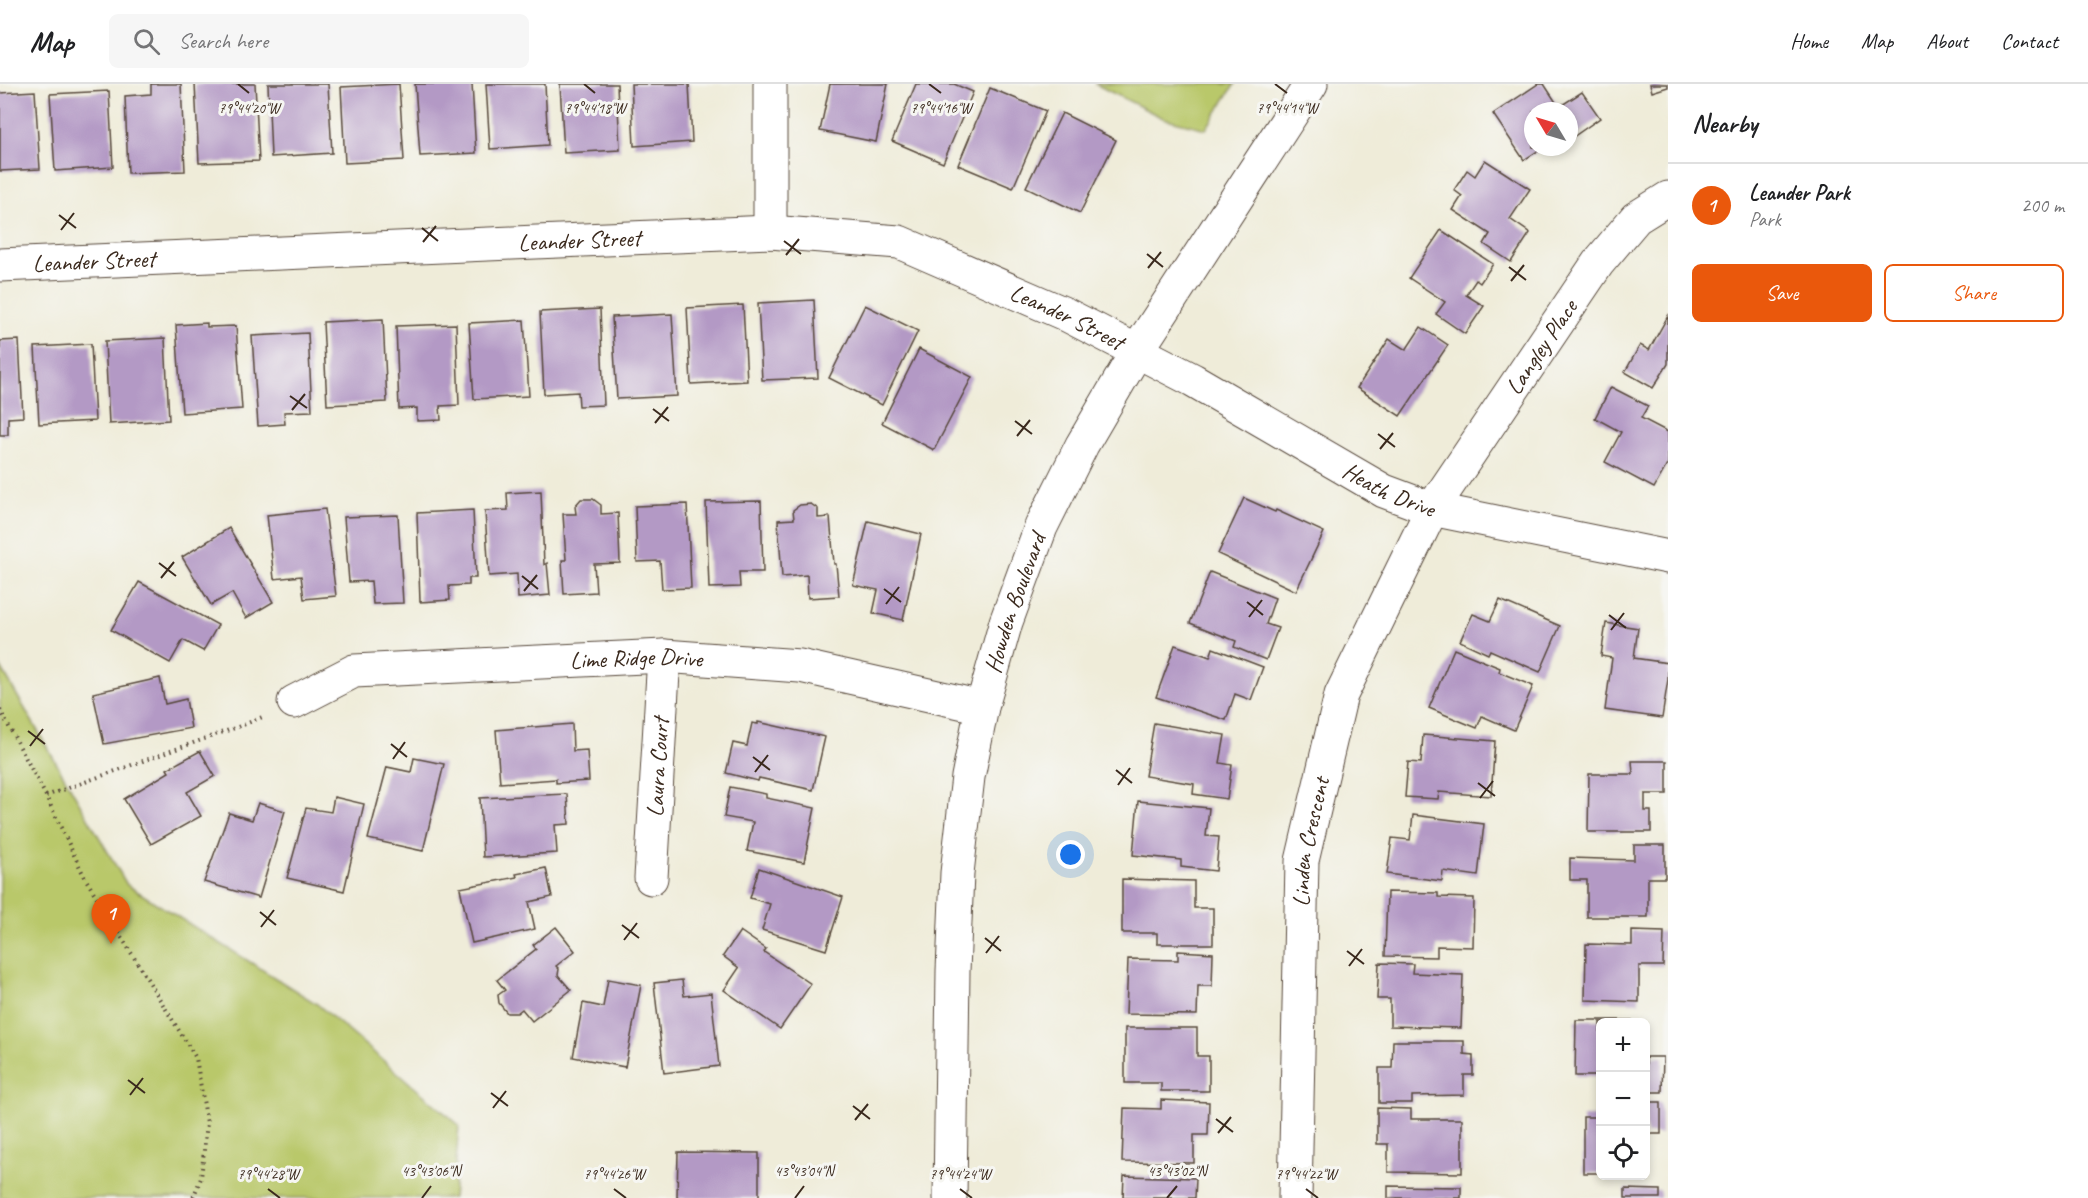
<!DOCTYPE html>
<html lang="en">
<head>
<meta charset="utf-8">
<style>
	body { margin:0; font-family:Caveat,sans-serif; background:#f6f6f6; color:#202124 }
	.controls { position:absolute; right:18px; bottom:18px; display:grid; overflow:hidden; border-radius:9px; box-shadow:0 3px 9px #0003 }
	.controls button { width:54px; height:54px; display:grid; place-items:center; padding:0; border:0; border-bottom:2px solid #e0e0e0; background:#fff; color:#202124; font:30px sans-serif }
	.compass { position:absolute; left:1524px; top:18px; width:54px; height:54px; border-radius:50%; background:#fff; box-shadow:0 3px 9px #0003; rotate:308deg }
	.you { position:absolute; left:1071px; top:771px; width:21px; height:21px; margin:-15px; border:4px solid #fff; border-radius:50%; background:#1a73e8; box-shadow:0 0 0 9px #1a73e833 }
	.badge { display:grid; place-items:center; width:39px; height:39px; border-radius:50%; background:#ea580c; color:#fff; font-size:20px; font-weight:700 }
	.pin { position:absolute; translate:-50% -50px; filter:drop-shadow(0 2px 3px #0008) }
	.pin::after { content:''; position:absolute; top:32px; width:21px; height:18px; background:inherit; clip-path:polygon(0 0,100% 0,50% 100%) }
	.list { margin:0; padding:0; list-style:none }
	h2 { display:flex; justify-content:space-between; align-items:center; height:78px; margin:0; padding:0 24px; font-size:26px }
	h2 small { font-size:20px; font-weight:400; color:#757577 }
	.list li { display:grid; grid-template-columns:39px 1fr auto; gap:18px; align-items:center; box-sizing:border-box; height:84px; padding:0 24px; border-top:2px solid #e0e0e0 }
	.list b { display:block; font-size:22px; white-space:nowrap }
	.list p { margin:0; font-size:20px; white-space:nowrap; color:#757577 }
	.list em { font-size:20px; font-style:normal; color:#757577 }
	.actions { display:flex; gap:12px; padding:18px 24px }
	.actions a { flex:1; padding:14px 0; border:2px solid #ea580c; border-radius:9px; text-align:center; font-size:21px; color:#ea580c }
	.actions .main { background:#ea580c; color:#fff }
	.icon { flex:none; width:33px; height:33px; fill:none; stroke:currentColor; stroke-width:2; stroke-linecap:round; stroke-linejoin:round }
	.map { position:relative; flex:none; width:1668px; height:1114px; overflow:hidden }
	header { display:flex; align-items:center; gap:36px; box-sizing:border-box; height:84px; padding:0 30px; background:#fff; border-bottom:2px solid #e0e0e0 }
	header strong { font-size:28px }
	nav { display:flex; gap:33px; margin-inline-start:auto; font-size:21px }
	.search { width:420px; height:54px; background:#f6f6f6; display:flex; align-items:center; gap:15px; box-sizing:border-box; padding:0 21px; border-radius:9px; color:#757577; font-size:22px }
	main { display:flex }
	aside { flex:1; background:#fff }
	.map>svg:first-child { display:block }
</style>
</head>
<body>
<header>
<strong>Map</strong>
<div class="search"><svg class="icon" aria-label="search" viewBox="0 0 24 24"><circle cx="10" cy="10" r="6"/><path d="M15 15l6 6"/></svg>Search here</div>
<nav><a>Home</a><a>Map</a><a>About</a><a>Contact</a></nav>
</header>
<main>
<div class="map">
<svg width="1668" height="1114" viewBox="0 0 1668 1114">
	<rect width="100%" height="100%" fill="#f6f6f2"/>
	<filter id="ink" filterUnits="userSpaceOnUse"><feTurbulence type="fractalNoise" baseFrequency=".0167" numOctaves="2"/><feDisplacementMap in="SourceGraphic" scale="12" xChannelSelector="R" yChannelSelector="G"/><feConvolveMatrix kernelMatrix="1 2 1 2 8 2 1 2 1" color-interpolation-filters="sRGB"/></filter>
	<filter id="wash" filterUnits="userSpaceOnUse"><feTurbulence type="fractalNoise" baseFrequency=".008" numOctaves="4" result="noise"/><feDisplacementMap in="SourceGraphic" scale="24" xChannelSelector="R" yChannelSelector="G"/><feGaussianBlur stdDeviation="1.35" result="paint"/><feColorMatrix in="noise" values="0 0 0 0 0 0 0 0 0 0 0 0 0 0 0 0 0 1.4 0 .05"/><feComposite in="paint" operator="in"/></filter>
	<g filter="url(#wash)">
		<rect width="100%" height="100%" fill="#efecd9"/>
		<g fill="#b9c86a" stroke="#7a7944" stroke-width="1.5">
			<path d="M1095,0H1235L1206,45L1163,34Z"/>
			<path d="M0,582L127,801L317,920L459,1041L453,1114H0Z"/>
		</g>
		<g id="blocks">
			<g fill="#b399c5">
				<path d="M151,0H181L185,87L128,89L125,12L151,10Z"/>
				<path d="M195,0H255L259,77L199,79Z"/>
				<path d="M268,0H328L332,69L271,73Z"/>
				<path d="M399,0L404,76L345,79L341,3Z"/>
				<path d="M415,0H472L476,69L420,72Z"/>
				<path d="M486,0H545L548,61L490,65Z"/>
				<path d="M560,0H617L620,66L564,69Z"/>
				<path d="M631,0H689L692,58L634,62Z"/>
				<path d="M830,0H888L876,58L820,47Z"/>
				<path d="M916,0H954L973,8L943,79L892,57Z"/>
				<path d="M1538,0H1544L1559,23L1582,8L1600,34L1573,53L1569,47V27H1533V63H1544L1524,76L1493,30Z"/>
				<path d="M1650,0H1668V3L1652,8Z"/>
				<path d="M990,4L1046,27L1013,104L958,81Z"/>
				<path d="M35,7L40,85L0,87V9Z"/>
				<path d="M109,7L113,83L55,87L50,10Z"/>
				<path d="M1062,29L1116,56L1080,129L1026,103Z"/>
				<path d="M1485,76L1530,105L1510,135L1530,149L1511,178L1484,160L1490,150L1453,126L1462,112L1454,106L1467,86L1475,92Z"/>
				<path d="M1441,146L1493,180L1480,199L1476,196L1466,211L1484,222L1465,250L1436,230L1445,218L1409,194Z"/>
				<path d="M814,216L818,294L762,296L758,219Z"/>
				<path d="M743,221L747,297L691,300L687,224Z"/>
				<path d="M865,221L918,247L882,321L829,294Z"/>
				<path d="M600,225L604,321L579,322L578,308L544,310L540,228Z"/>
				<path d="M672,230L677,312L617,315L612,233Z"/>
				<path d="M1668,232V280L1653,304L1625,288L1640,261L1649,266Z"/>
				<path d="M383,235L387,318L327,321L323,238Z"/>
				<path d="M524,236L529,312L474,315L469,239Z"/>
				<path d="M207,239V243L236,242L242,325L182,329L176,241Z"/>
				<path d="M456,240L459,321L440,322L441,336L417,337V324L399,325L396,242Z"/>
				<path d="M1421,243L1448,261L1400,332L1357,304L1389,255L1406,266Z"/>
				<path d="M308,249L312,327L284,328L285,340L258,342L252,252Z"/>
				<path d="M165,254L169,336L109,340L105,257Z"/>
				<path d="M19,256L23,333L8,334V351H0V257Z"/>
				<path d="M91,260L95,337L39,340L35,263Z"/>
				<path d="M919,265L972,293L934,366L882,339Z"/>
				<path d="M1611,303L1648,322L1641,334L1668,348V379L1654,404L1605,378L1621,348L1595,334Z"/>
				<path d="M541,407L544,481L547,479L550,511L518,514L517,490L489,492L485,427L508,426L507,409Z"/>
				<path d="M1244,414L1275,428L1276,426L1324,448L1296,507L1218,470Z"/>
				<path d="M581,415H593L601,421V430L618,429L620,479L594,480L596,508L564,510L562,476H566L563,430H576L575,422Z"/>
				<path d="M761,417L763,488H739L740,503L709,504L706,418Z"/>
				<path d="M687,420L691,504L662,505L660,477L637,478L635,422Z"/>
				<path d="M811,420L818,425V434L830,433L834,480H836L839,512L808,514L807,491L782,493L778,436L794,435L793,426L800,421Z"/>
				<path d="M325,425L336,512L304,515L301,492L274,495L267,431Z"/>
				<path d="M473,426L476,494H469V501L449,502L450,516L420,518L417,429Z"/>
				<path d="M398,431L403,519L373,520L371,497L349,498L344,433Z"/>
				<path d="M868,437L921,450L903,536L873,529L878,506L853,501Z"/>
				<path d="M229,444L273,518L246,534L232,509L211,521L182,473Z"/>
				<path d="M1210,488L1275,514L1266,540L1278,544L1266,576L1234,563L1236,557L1190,539Z"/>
				<path d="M139,498L218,541L203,567L183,556L170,579L111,546Z"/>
				<path d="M1500,516L1560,542L1540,588L1490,566L1488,570L1460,557L1473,530L1490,537Z"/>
				<path d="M1606,539L1638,544L1634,574L1668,579V595L1662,634L1605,626L1612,574L1601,572Z"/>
				<path d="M1175,561L1210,573L1213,564L1263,583L1251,616L1235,610L1226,636L1156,613Z"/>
				<path d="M1454,565L1500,584L1499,588L1533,602L1514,646L1482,632L1477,644L1429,624Z"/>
				<path d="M160,594L165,620L186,615L191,644L104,660L93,609Z"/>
				<path d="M758,638L825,653L813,706L759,694L758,697L726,689L733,659L747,662L752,639L758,640Z"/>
				<path d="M1154,639L1225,651L1220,679L1232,681L1227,715L1193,710L1194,700L1145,692Z"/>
				<path d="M572,640L573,667L587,666L589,697L556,699V695L500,699L496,646Z"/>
				<path d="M1423,651L1495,657L1491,712L1439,708L1438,715L1405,713L1408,678L1421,679Z"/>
				<path d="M200,667L215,692L187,708L201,732L151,760L124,715L169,688L167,685Z"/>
				<path d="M414,674L444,680L423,767L368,755L387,683L411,688Z"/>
				<path d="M1632,677H1667V710H1645V727H1651V748H1588L1589,690H1633Z"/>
				<path d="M730,703L766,710V714L815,724L804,778L747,767L753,738L724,733Z"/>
				<path d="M567,710L569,740L555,741L557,769L483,773L480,714Z"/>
				<path d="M334,713L364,720L344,807L287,794L306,724L331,728Z"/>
				<path d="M1138,717L1209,724L1206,752L1219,753L1216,787L1181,783V776L1133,771Z"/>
				<path d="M258,719L285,727L259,814L204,798L229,729L252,736Z"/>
				<path d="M1413,731L1484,740L1478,792L1443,787L1442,797L1387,790L1392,754L1410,756Z"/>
				<path d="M1634,761H1665V794H1648V833H1587V796H1570V774L1634,776Z"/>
				<path d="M546,784L552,813L529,818L535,845L472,859L460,804L517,793L516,790Z"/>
				<path d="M759,784L843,813L826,866L762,846L770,820L750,814Z"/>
				<path d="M1122,795L1194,797V824H1213V860H1157V849H1122Z"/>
				<path d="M1387,808L1438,809V813L1474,814L1473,863L1437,862V873L1385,872Z"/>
				<path d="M556,843L575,867L556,882L559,885L558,891L571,906L532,937L522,925L517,929H507L499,919L498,911L505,906L497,896L536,865L533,861Z"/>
				<path d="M740,847L766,865L764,868L811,900L780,945L724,906L739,884L723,872Z"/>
				<path d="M1632,847L1664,848L1663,882H1639V918L1585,916L1586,860L1632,861Z"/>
				<path d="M1178,867L1213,869L1212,902H1198L1197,931L1126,930L1128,875L1178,876Z"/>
				<path d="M1379,879L1413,880L1412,889L1463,891L1461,944L1390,942V915H1377Z"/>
				<path d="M608,895L641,901L625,983L573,973L583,919L603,923Z"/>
				<path d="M682,896L684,912L711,909L719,982L664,989L654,899Z"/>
				<path d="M1576,936H1632V938H1600V992H1575Z"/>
				<path d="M1125,944H1197V972H1209V1007H1161V999H1125Z"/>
				<path d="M1393,957H1464V970L1473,971V991H1464V1011L1412,1012V1019H1379V984H1392Z"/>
				<path d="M1646,973H1663L1662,1008H1646Z"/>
				<path d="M1161,1016L1209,1018L1208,1051H1194V1079L1122,1078L1124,1024L1161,1025Z"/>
				<rect x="1646" y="1018" width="15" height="32"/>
				<path d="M1377,1024L1411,1025V1035H1462V1089L1388,1088V1060H1377Z"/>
				<rect x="1583" y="1033" width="17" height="56"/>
				<path d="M678,1068L759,1069V1114H677Z"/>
				<path d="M1124,1092L1196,1094L1195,1114H1123Z"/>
				<path d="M1388,1102L1461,1103V1114H1388Z"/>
				<path d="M1625,1105L1660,1106V1114H1625Z"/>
			</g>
		</g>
	</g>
	<g filter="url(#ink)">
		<use href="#blocks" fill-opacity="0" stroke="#56473a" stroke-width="1.5"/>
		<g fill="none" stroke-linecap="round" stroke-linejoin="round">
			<defs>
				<g id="minor">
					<path d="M770,148V0"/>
					<path id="s1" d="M0,181L770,148L899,158L1065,230L1193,296L1384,407L1432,425L1668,473"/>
					<path id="s2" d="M294,618L354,587L664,572L800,582L982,623"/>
					<path id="s3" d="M651,794L664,572"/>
					<path id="s4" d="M950,1114L953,887L957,789L968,693L982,623L1006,538L1041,443L1082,361L1137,267L1311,0"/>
					<path id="s5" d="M1295,1114L1302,777L1341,611L1432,425L1598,179L1636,134L1668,114"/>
				</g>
			</defs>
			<use href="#minor" stroke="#56473a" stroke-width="35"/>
			<g stroke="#56473a" stroke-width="4" stroke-dasharray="1.5 4.5" stroke-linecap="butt">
				<path d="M0,626L46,712L85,794L196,974L207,1039L201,1094L193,1114"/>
				<path d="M46,712L243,641L265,632"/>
			</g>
			<use href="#minor" stroke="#fff" stroke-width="33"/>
		</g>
	</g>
	<path fill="none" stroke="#3b2a1e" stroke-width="2" d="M238,0L249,9M584,0L595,9M929,0L941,9M1275,0L1287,9M59,131L76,144M422,144L438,157M61,146L74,129M784,157L801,170M423,158L436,142M1147,170L1163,183M786,171L799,155M1509,183L1526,196M1148,184L1161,168M1511,197L1524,181M290,312L307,324M653,325L669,337M292,326L305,310M1015,337L1032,350M655,339L668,323M1378,350L1395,363M1017,352L1030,336M1380,365L1393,349M159,479L176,492M522,492L538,505M161,494L174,478M884,505L901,518M524,507L537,491M1247,518L1263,531M886,520L899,503M1609,531L1626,544M1249,533L1262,516M1611,546L1624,529M28,647L45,660M391,660L407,673M30,662L43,645M753,673L770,686M393,675L405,658M1116,686L1132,699M755,688L768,671M1478,699L1495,712M1118,701L1130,684M1480,714L1493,697M260,828L276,841M622,841L639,854M261,843L274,826M985,854L1001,867M624,856L637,839M1347,867L1364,880M986,869L999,852M1349,882L1362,865M128,996L145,1009M491,1009L508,1022M130,1011L143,994M853,1022L870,1035M493,1024L506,1007M1216,1035L1233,1048M855,1036L868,1020M1218,1049L1231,1033M268,1105L280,1114M614,1105L626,1114M960,1105L972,1114M1306,1105L1318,1114M422,1114L431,1102M795,1114L804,1102M1167,1114L1177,1102"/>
	<g text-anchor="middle" stroke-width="6" stroke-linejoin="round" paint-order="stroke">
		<g font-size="24" fill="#3b2a1e" stroke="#f6f6f2">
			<text dy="8" stroke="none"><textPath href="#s1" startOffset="580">Leander Street</textPath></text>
			<text dy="8" stroke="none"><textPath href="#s1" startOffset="94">Leander Street</textPath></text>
			<text dy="8" stroke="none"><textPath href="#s1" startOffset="1084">Leander Street</textPath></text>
			<text dy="8" stroke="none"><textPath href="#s5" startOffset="910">Langley Place</textPath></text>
			<text dy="8" stroke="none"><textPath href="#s1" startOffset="1450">Heath Drive</textPath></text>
			<text dy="8" stroke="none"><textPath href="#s4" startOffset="602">Howden Boulevard</textPath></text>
			<text dy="8" stroke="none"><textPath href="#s2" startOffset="350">Lime Ridge Drive</textPath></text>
			<text dy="8" stroke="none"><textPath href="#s3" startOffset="111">Laura Court</textPath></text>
			<text dy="8" stroke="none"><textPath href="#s5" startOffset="357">Linden Crescent</textPath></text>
		</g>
	</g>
	<g font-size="15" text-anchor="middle" fill="#3b2a1e" stroke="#f6f6f2" stroke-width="6" stroke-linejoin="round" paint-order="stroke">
		<text x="249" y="29">79°44'20"W</text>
		<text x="595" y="29">79°44'18"W</text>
		<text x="941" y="29">79°44'16"W</text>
		<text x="1287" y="29">79°44'14"W</text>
		<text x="431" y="1092">43°43'06"N</text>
		<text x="804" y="1092">43°43'04"N</text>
		<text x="1177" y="1092">43°43'02"N</text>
		<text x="268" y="1095">79°44'28"W</text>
		<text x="614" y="1095">79°44'26"W</text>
		<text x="960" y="1095">79°44'24"W</text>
		<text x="1306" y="1095">79°44'22"W</text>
	</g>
</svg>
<div class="controls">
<button>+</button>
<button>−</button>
<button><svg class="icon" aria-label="locate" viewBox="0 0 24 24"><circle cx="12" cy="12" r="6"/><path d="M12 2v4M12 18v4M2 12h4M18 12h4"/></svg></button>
</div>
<svg class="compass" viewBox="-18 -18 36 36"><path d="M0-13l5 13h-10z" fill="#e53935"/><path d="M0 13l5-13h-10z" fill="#757577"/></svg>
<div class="you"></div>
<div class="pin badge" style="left:111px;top:860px">1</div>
</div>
<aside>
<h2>Nearby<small></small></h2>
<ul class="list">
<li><span class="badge">1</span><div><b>Leander Park</b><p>Park</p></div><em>200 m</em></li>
</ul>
<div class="actions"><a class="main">Save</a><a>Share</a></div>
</aside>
</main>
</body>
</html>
